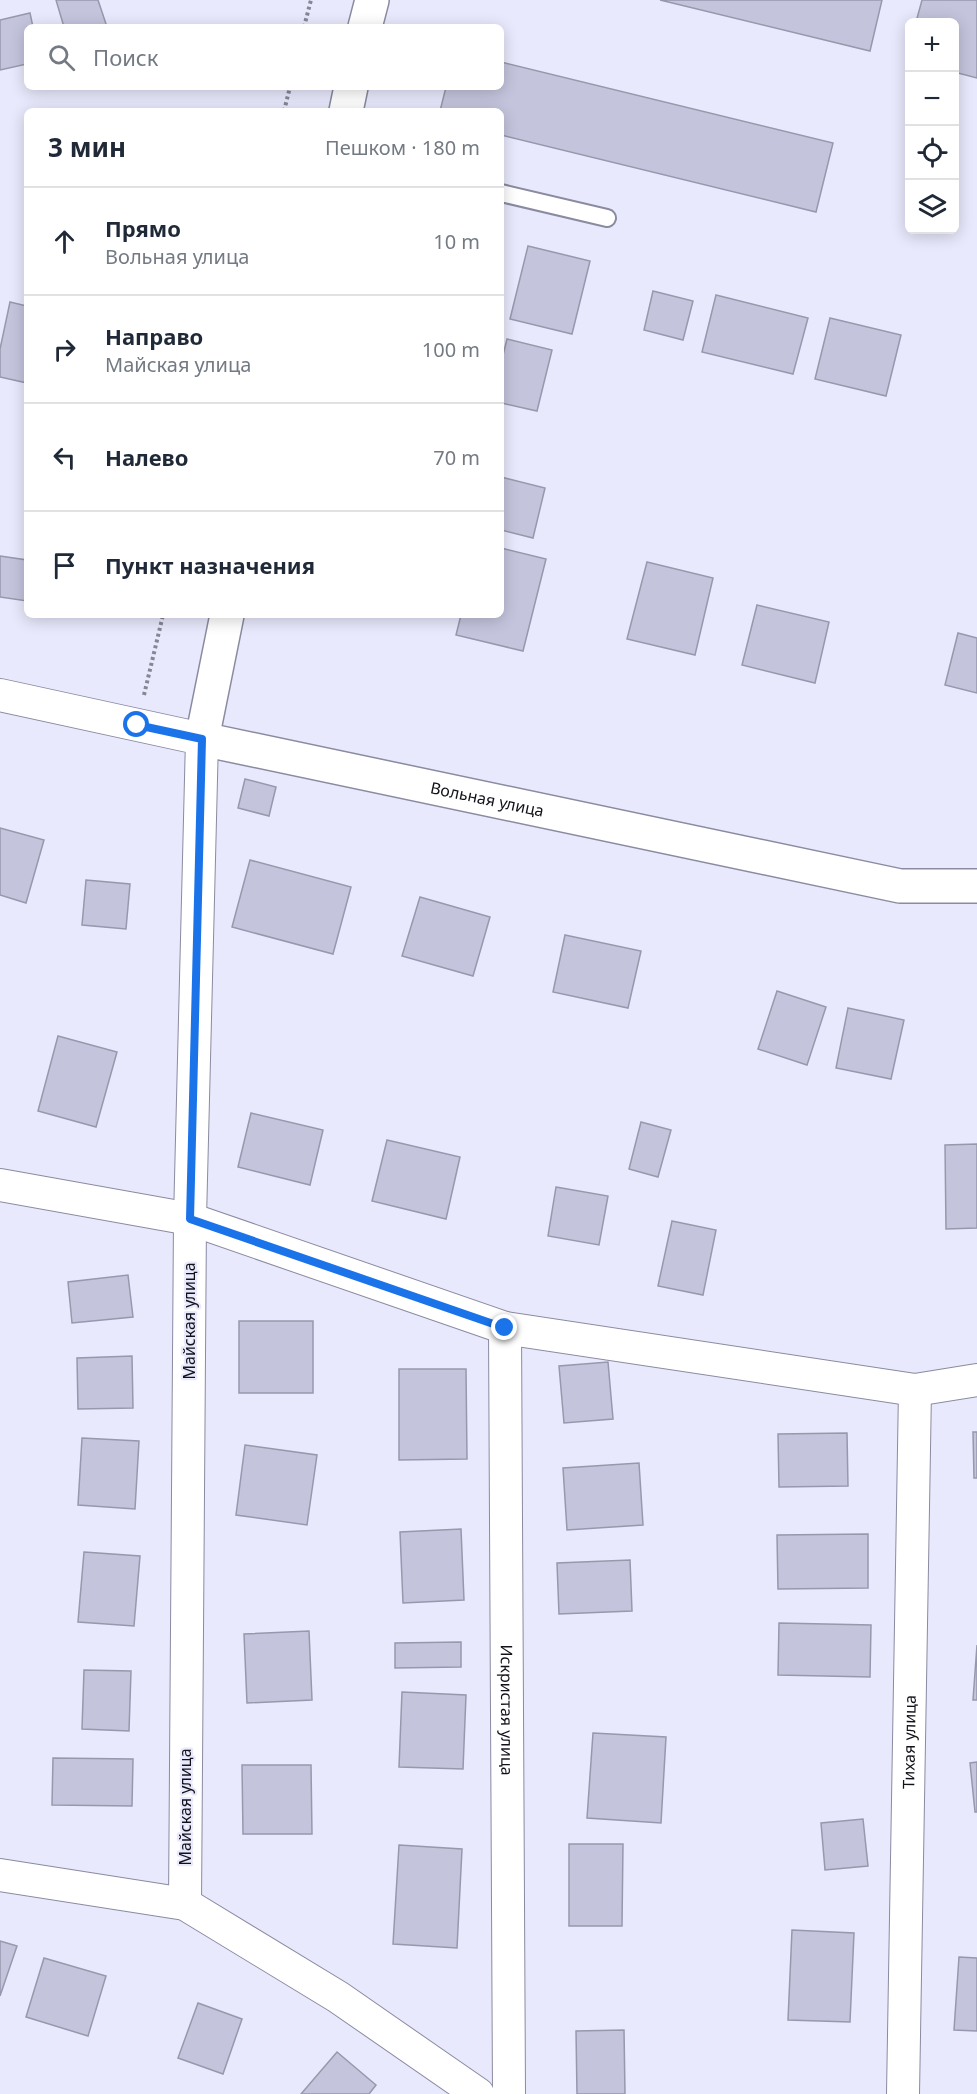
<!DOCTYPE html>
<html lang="ru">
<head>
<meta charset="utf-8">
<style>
	body { margin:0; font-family:"Noto Sans",sans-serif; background:#f6f6f7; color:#1f2937 }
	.controls { position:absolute; right:18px; top:18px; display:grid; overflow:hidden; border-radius:9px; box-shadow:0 3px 15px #0003 }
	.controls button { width:54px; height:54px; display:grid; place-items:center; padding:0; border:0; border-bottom:2px solid #e0e1e3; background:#fff; color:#1f2937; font:30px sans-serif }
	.stop { position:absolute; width:18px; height:18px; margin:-14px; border:4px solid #1a73e8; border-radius:50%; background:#fff }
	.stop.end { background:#1a73e8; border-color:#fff; box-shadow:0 2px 6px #0008 }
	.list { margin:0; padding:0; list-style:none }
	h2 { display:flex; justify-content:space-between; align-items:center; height:78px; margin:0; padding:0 24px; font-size:26px }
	h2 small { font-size:20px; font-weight:400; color:#747a83 }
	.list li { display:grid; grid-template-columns:39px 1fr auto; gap:18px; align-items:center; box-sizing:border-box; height:108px; padding:0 24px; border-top:2px solid #e0e1e3 }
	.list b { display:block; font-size:22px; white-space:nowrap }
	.list p { margin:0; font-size:20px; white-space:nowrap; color:#747a83 }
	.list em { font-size:20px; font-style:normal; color:#747a83 }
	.icon { flex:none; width:33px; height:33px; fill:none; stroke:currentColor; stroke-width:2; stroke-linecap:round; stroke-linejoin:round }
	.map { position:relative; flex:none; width:977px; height:2094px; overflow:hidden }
	.search { position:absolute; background:#fff; box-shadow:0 3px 15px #0003; left:24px; top:24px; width:480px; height:66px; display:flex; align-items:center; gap:15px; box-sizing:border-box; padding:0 21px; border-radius:9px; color:#747a83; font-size:22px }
	.panel { position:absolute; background:#fff; box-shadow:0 3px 15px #0003; left:24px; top:108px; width:480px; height:510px; border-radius:9px }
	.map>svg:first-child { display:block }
</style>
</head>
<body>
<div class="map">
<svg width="977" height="2094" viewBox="0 0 977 2094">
	<rect width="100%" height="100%" fill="#e9e9fd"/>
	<g fill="#c4c4dd" stroke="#9797ae" stroke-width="1.5">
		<path d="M56,0H98L107,27H64Z"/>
		<path d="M660,0H882L870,51Z"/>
		<path d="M922,0H977V78L954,72V22H916Z"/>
		<path d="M30,13L33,27H27V64L0,70V20Z"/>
		<path d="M501,62L833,143L816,212L501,135V111H440L446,87H501Z"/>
		<path d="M528,246L590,261L572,334L510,319Z"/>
		<path d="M653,291L693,301L683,340L644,330Z"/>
		<path d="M716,295L808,318L793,374L702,352Z"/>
		<path d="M10,302L27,306V383L0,377V349Z"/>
		<path d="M830,318L901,335L886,396L815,379Z"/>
		<path d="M507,339L552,350L537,411L501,403V363Z"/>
		<path d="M501,477L545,488L533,538L501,530Z"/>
		<path d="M501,548L546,559L523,651L456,635L461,615H501Z"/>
		<path d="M0,556L27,560V601L0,597Z"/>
		<path d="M647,562L713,578L695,655L627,639Z"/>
		<path d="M757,605L829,622L815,683L742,665Z"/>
		<path d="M958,633L977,638V693L945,685Z"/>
		<path d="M245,779L276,787L269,816L238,808Z"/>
		<path d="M0,828L44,840L26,903L0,895Z"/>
		<path d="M250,860L351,887L333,954L232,927Z"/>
		<path d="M86,880L130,884L126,929L82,925Z"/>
		<path d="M420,897L490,917L473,976L402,956Z"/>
		<path d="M565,935L641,951L628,1008L553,992Z"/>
		<path d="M777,991L826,1007L807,1065L758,1049Z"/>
		<path d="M848,1008L904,1020L891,1079L836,1068Z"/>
		<path d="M58,1036L117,1052L96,1127L38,1111Z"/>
		<path d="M251,1113L323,1130L310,1185L238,1167Z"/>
		<path d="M641,1122L671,1130L658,1177L629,1169Z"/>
		<path d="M387,1140L460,1157L446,1219L372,1201Z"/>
		<path d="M977,1144V1228L946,1229L945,1145Z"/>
		<path d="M556,1187L608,1196L599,1245L548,1236Z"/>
		<path d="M672,1221L716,1230L703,1295L658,1286Z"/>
		<path d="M128,1275L133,1317L72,1323L68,1282Z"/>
		<rect x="239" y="1321" width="74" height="72"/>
		<path d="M132,1356L133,1408L78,1409L77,1358Z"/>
		<path d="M608,1362L613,1419L564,1423L559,1366Z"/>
		<path d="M399,1369H466L467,1459L399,1460Z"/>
		<path d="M973,1432H977V1478H974Z"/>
		<path d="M847,1433L848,1486L779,1487L778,1434Z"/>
		<path d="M82,1438L139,1441L135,1509L78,1505Z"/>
		<path d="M245,1445L317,1455L307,1525L236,1515Z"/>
		<path d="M639,1463L643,1525L567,1530L563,1468Z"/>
		<path d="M461,1529L464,1600L403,1603L400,1532Z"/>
		<path d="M868,1534V1588L778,1589L777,1535Z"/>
		<path d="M84,1552L140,1556L134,1626L78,1622Z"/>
		<path d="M630,1560L632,1611L559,1614L557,1563Z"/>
		<path d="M779,1623L871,1625L870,1677L778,1675Z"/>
		<path d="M309,1631L312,1700L247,1703L244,1634Z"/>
		<path d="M461,1642V1667L395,1668V1643Z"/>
		<path d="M977,1645V1700H973Z"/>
		<path d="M84,1670L131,1671L129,1731L82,1729Z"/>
		<path d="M402,1692L466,1695L463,1769L399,1767Z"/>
		<path d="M593,1733L666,1737L661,1823L587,1818Z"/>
		<path d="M53,1758L133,1759L132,1806L52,1805Z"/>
		<path d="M977,1762V1812H975L970,1763Z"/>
		<path d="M242,1765H311L312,1834H243Z"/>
		<path d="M863,1819L868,1866L825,1870L821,1823Z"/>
		<path d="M569,1844H623L622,1926H569Z"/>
		<path d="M399,1845L462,1849L457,1948L393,1944Z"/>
		<path d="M792,1930L854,1933L850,2022L788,2020Z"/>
		<path d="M0,1941L17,1946L0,1996Z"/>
		<path d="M959,1957L977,1958V2031L954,2030Z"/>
		<path d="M44,1958L106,1976L88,2036L26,2017Z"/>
		<path d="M198,2003L242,2019L223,2074L178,2058Z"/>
		<path d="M624,2030L625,2094H577L576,2031Z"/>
		<path d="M337,2052L376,2085L369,2094H301Z"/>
	</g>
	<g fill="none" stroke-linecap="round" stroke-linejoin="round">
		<defs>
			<path id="lane" d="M501,193L607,218"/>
			<g id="street">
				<path d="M0,695L202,739L190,1219L185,1904"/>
				<path d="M0,1185L190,1219L505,1328L915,1390L977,1380"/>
				<path id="s1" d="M505,1328L509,2094"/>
				<path d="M0,1875L185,1904L338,1997L478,2094"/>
				<path id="s2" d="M903,2094L915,1390"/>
			</g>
			<g id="secondary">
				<path d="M365,27L372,0"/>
				<path d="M346,111L351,87"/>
				<path id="s3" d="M227,615L202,739L900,886H977"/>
			</g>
		</defs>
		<use href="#lane" stroke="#8a8aa1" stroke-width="20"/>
		<use href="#street" stroke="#8a8aa1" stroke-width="34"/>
		<use href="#secondary" stroke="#8a8aa1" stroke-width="36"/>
		<g stroke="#868695" stroke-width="4" stroke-dasharray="3 3" stroke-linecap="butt">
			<path d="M304,27L311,0"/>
			<path d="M284,111L290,87"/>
			<path d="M144,695L163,615"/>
		</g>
		<use href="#lane" stroke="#fff" stroke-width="16"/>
		<use href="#street" stroke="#fff" stroke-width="32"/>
		<use href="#secondary" stroke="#fff" stroke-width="33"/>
	</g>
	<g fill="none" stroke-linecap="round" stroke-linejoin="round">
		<path stroke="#1a73e8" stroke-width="8" d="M137,725L202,739L190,1219L505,1328"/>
	</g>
	<g text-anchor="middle" stroke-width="4.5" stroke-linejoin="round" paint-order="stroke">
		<g font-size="16" fill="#111119" stroke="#e9e9fd">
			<text dy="6" stroke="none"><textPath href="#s3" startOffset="418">Вольная улица</textPath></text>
			<text transform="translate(189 1321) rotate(-90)" y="6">Майская улица</text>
			<text dy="6" stroke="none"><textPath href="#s1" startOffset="382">Искристая улица</textPath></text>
			<text dy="6" stroke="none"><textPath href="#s2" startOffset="352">Тихая улица</textPath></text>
			<text transform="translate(185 1807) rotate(-90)" y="6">Майская улица</text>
		</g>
	</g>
</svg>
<div class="controls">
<button>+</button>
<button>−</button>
<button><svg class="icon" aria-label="locate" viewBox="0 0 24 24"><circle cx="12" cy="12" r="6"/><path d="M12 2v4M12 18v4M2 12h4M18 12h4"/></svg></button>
<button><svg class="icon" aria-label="layers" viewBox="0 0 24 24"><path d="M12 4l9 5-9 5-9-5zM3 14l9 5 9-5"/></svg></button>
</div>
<div class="stop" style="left:137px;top:725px"></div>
<div class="stop end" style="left:505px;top:1328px"></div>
<div class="search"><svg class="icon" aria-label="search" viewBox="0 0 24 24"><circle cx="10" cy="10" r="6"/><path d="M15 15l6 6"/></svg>Поиск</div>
<section class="panel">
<h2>3 мин<small>Пешком · 180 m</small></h2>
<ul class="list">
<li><svg class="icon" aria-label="ahead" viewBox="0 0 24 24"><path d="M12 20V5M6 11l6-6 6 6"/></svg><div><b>Прямо</b><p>Вольная улица</p></div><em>10 m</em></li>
<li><svg class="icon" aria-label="right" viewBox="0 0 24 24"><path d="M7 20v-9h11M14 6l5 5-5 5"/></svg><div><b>Направо</b><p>Майская улица</p></div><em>100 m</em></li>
<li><svg class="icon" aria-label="left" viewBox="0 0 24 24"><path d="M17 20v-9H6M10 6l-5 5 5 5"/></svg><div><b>Налево</b></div><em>70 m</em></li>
<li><svg class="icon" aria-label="arrive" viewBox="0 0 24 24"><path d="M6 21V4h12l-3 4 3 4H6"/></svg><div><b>Пункт назначения</b></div></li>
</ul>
</section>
</div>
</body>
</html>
